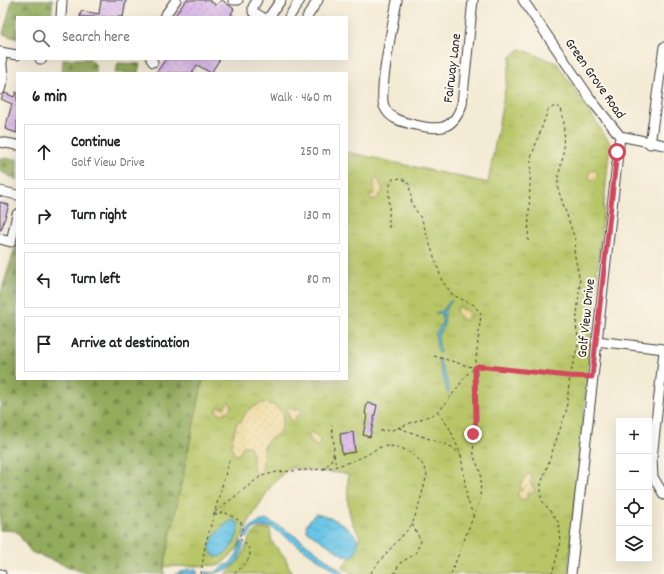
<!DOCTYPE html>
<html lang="en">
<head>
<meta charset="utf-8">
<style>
	body { margin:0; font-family:Dekko,sans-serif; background:#f2f2f2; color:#202124 }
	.controls { position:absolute; right:12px; bottom:12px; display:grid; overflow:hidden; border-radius:0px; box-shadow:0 4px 16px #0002 }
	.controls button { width:36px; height:36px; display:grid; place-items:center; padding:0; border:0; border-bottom:1px solid #e0e0e0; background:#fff; color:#202124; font:20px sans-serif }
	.stop { position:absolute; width:12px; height:12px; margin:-9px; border:3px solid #d1495b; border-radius:50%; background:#fff }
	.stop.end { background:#d1495b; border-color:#fff; box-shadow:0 1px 4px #0008 }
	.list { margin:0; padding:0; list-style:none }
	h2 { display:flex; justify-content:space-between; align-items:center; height:52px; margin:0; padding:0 16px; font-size:17px }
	h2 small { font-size:13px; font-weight:400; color:#757577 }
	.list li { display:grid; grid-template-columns:26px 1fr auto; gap:12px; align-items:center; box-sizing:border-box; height:56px; margin:0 8px 8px; padding:0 8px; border:1px solid #e0e0e0; border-radius:0px }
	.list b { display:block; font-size:15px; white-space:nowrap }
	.list p { margin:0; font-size:13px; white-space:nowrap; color:#757577 }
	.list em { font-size:13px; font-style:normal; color:#757577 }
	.icon { flex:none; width:22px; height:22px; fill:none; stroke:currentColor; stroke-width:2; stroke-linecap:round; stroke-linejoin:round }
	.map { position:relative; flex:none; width:664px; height:574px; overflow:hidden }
	.search { position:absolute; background:#fff; box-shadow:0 4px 16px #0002; left:16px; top:16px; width:332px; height:44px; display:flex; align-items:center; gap:10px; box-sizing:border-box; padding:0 14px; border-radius:0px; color:#757577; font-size:15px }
	.panel { position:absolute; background:#fff; box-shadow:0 4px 16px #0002; left:16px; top:72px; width:332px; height:308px; border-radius:0px }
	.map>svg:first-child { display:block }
</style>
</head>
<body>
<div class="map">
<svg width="664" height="574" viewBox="0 0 664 574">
	<defs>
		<pattern id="grass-tufts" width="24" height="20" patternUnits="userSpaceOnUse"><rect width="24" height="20" fill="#b8c668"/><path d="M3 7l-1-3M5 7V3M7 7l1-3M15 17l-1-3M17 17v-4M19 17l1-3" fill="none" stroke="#9eaa5a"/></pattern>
		<pattern id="forest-firs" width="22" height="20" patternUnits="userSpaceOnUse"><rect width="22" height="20" fill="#92ab5c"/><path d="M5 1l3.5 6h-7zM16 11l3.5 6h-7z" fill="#768a4b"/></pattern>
		<pattern id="sand-dots" width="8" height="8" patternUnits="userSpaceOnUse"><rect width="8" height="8" fill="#eeda9e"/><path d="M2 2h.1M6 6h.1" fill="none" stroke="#ccba88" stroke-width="1.8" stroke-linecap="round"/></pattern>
		<pattern id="water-waves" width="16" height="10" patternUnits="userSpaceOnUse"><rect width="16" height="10" fill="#67c4e6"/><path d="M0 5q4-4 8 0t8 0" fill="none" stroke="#59a8c5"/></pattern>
		<pattern id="building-cross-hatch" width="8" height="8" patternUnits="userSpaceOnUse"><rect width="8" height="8" fill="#d7acee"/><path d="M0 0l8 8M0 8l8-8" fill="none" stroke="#b893cc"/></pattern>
	</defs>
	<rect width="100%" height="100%" fill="#fbf7ec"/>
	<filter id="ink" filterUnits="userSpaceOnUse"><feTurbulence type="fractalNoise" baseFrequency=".025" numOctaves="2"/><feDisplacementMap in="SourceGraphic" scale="8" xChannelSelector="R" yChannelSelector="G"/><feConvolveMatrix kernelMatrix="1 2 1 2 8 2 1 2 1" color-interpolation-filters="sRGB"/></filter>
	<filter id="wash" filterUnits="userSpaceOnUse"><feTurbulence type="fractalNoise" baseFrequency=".012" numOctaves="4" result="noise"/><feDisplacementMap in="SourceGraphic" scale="16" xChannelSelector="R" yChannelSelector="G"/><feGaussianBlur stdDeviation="0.9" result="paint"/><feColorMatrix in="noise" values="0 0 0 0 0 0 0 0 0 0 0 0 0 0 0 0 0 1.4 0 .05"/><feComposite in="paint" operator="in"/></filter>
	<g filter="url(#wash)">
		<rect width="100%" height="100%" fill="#f4ebd5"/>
		<g fill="url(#grass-tufts)" stroke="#6a7142">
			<path d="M520,49L557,63L610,143L568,574H353L342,567L352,555L360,536C345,517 348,496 348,474L288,468L271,486L248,523L236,551L220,565L164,567L203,379H347V152L488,183L511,57Z"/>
			<path d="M258,529H270L272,542L285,557L292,574H226L242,557L250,537Z"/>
		</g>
		<g fill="url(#forest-firs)" stroke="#57643c">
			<path d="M12,0H53L51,17H17V39L3,34Z"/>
			<path d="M63,59H90L96,65V73H62Z"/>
			<path d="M118,63L140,64L138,73H115Z"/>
			<path d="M0,158L17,159V180L0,171Z"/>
			<path d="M17,242V379H203L164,567L165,574H87L31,552L16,531L0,530V295Z"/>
		</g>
		<g fill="url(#sand-dots)" stroke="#857b5d">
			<circle cx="593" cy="175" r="4.5"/>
			<path d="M374,180H379L383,190L377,199L372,200L369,195L374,194Z"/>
			<path d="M458,307L470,313L466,320H461L456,310Z"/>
			<path d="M229,401L232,406L229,411L222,414L215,412L218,407L224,408Z"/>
			<path d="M263,403C272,404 277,406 283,414C283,421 282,432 275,436C271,439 267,440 265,444C261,453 267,467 258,474L255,473C251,463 254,455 250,446H243L239,455H236L232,450L231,445L237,422H241C245,410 251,407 263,403Z"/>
			<path d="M288,407H290L294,411L299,408L302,410L301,414L296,416L295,421L290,419L287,411Z"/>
			<path d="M311,432L320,440L319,447L314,445L308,436Z"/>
			<path d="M527,474L532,476L530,483L535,491L532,493H528L527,498L523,500L519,498L517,493L523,489L520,486Z"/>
		</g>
		<g fill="url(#water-waves)" stroke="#427081">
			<path d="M451,300L452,301L445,310L444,325L438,335L440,353H438L435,334L442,324V313V317L440,313H435L442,311Z"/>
			<path d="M438,360H440C442,372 449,380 449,392H447C446,381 440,372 438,360Z"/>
			<path d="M315,514C332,516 373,534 352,557L343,555L307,531L306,525Z"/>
			<path d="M231,520L239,523C240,535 229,558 215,557L210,550C210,536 222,528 231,520Z"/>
			<path d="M267,520C296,534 320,554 345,574H340L271,527H257L252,530L247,538L243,536C251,526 254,522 267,520Z"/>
			<path d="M241,541L244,543C242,548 242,554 239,559C233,570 216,574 204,574L205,572L215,573L226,565L230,564L237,554Z"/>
			<path d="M195,568L198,574H175L189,569L193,570Z"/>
		</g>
		<g id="blocks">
			<g fill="url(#building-cross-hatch)">
				<path d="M101,0H126L123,17H80L81,11L99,14Z"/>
				<path d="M186,0H209L216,5L222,0L234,9L231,14L235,17H174Z"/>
				<path d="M166,59H220L211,73L197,65L192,73H156Z"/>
				<path d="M16,92H17V133L5,129L12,104L1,99L5,93L14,97Z"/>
				<path d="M0,202L9,205L1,230H0Z"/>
				<path d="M367,403L377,405L370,437L363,435L367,415L365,414Z"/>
				<path d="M353,432L355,452L342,454L340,434Z"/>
			</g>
		</g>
	</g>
	<g filter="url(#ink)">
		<use href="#blocks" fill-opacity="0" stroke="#3c3b38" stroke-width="1"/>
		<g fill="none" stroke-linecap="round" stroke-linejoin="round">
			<defs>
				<g id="minor">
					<path d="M233,0H238"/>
					<path d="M257,0L253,7V12L262,17"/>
					<path d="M397,0C394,20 378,91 384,106C389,118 399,121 411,124C435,130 453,133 462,104L473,0"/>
					<path d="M523,0L592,101L620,136L664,145"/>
					<path d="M61,17L62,0"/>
					<path d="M164,17L176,0"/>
					<path d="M269,17L281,0"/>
					<path d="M289,17L300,0"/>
					<path d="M307,17L318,0"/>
					<path d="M0,52L17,55"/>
					<path d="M40,59H42"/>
					<path d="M151,59L153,62"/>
					<path d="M0,90L3,79L1,52"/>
					<path d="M0,142L17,145"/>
					<path d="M650,144L664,47"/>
					<path d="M0,191L17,195"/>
					<path d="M0,239L11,242L17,214"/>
					<path d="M596,341L664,349"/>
					<path d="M664,351L652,458L653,477L664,495"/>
					<path d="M0,574H1"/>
					<path d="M571,574L620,136"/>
				</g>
			</defs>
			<use href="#minor" stroke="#3c3b38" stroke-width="11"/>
			<g stroke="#3c3b38" stroke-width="1" stroke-dasharray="3 3" stroke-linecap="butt">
				<path d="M389,228V187L393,179L402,178L409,184L412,204L422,220L442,281L453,295L474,305L481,314L475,368L434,356"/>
				<path d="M528,241L531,158L548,110L555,106L561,108L564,121L563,156L558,178V189L575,239L574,252L580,281L576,326L579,341L570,376L566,412L541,484V499L559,523L561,542L552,574"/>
				<path d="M399,428L452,447L461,455L450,429L438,412"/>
				<path d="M380,431L392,430L434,414L444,406L468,373L478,366L586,377"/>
				<path d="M334,454L336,466"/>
				<path d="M461,455L467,498L473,515"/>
				<path d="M323,469C338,467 353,461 367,455C372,452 376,448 381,447C400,442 423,457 427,475C424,485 416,520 410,527C396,543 382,557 370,574"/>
				<path d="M215,512L261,476L277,472L323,469C339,458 333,442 332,425"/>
				<path d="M214,515L224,512L240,521L243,527L239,538C258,553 250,560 234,574"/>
				<path d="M201,574L205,546L230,458"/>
				<path d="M394,574L400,563L415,554L421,541L412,524"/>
				<path d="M451,574L480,499L481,473L474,457L473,434L476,421L475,368"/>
			</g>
			<use href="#minor" stroke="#fff" stroke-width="9"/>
		</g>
	</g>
	<g fill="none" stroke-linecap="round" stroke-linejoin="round" filter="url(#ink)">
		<path stroke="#d1495b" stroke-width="5" d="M473,434L476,421L475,368L478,366L568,376L592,377L617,152"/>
	</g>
	<g text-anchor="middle" stroke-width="4" stroke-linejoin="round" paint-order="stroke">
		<g font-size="14" fill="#1c1c1c" stroke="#fbf7ec">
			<text transform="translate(451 68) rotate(-83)" y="5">Fairway Lane</text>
			<text transform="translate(596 78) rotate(55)" y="5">Green Grove Road</text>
			<text transform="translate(585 318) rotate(-84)" y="5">Golf View Drive</text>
		</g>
	</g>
</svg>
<div class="controls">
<button>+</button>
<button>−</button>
<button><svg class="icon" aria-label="locate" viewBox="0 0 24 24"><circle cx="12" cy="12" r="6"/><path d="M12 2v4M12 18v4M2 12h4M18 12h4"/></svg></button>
<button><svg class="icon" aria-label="layers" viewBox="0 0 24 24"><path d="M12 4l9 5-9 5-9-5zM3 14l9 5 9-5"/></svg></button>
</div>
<div class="stop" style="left:617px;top:152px"></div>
<div class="stop end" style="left:473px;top:434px"></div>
<div class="search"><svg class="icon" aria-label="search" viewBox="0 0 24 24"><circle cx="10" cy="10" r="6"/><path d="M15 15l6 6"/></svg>Search here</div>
<section class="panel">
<h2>6 min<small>Walk · 460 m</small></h2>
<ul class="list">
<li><svg class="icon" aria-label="ahead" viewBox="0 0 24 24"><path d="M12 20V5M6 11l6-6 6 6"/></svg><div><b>Continue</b><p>Golf View Drive</p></div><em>250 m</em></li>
<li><svg class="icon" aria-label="right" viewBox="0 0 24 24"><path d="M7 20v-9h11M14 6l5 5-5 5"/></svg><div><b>Turn right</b></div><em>130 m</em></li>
<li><svg class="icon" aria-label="left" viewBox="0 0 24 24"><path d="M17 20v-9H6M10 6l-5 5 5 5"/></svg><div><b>Turn left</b></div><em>80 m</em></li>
<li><svg class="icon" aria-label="arrive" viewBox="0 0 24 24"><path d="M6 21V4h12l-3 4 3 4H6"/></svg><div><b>Arrive at destination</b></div></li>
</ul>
</section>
</div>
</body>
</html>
